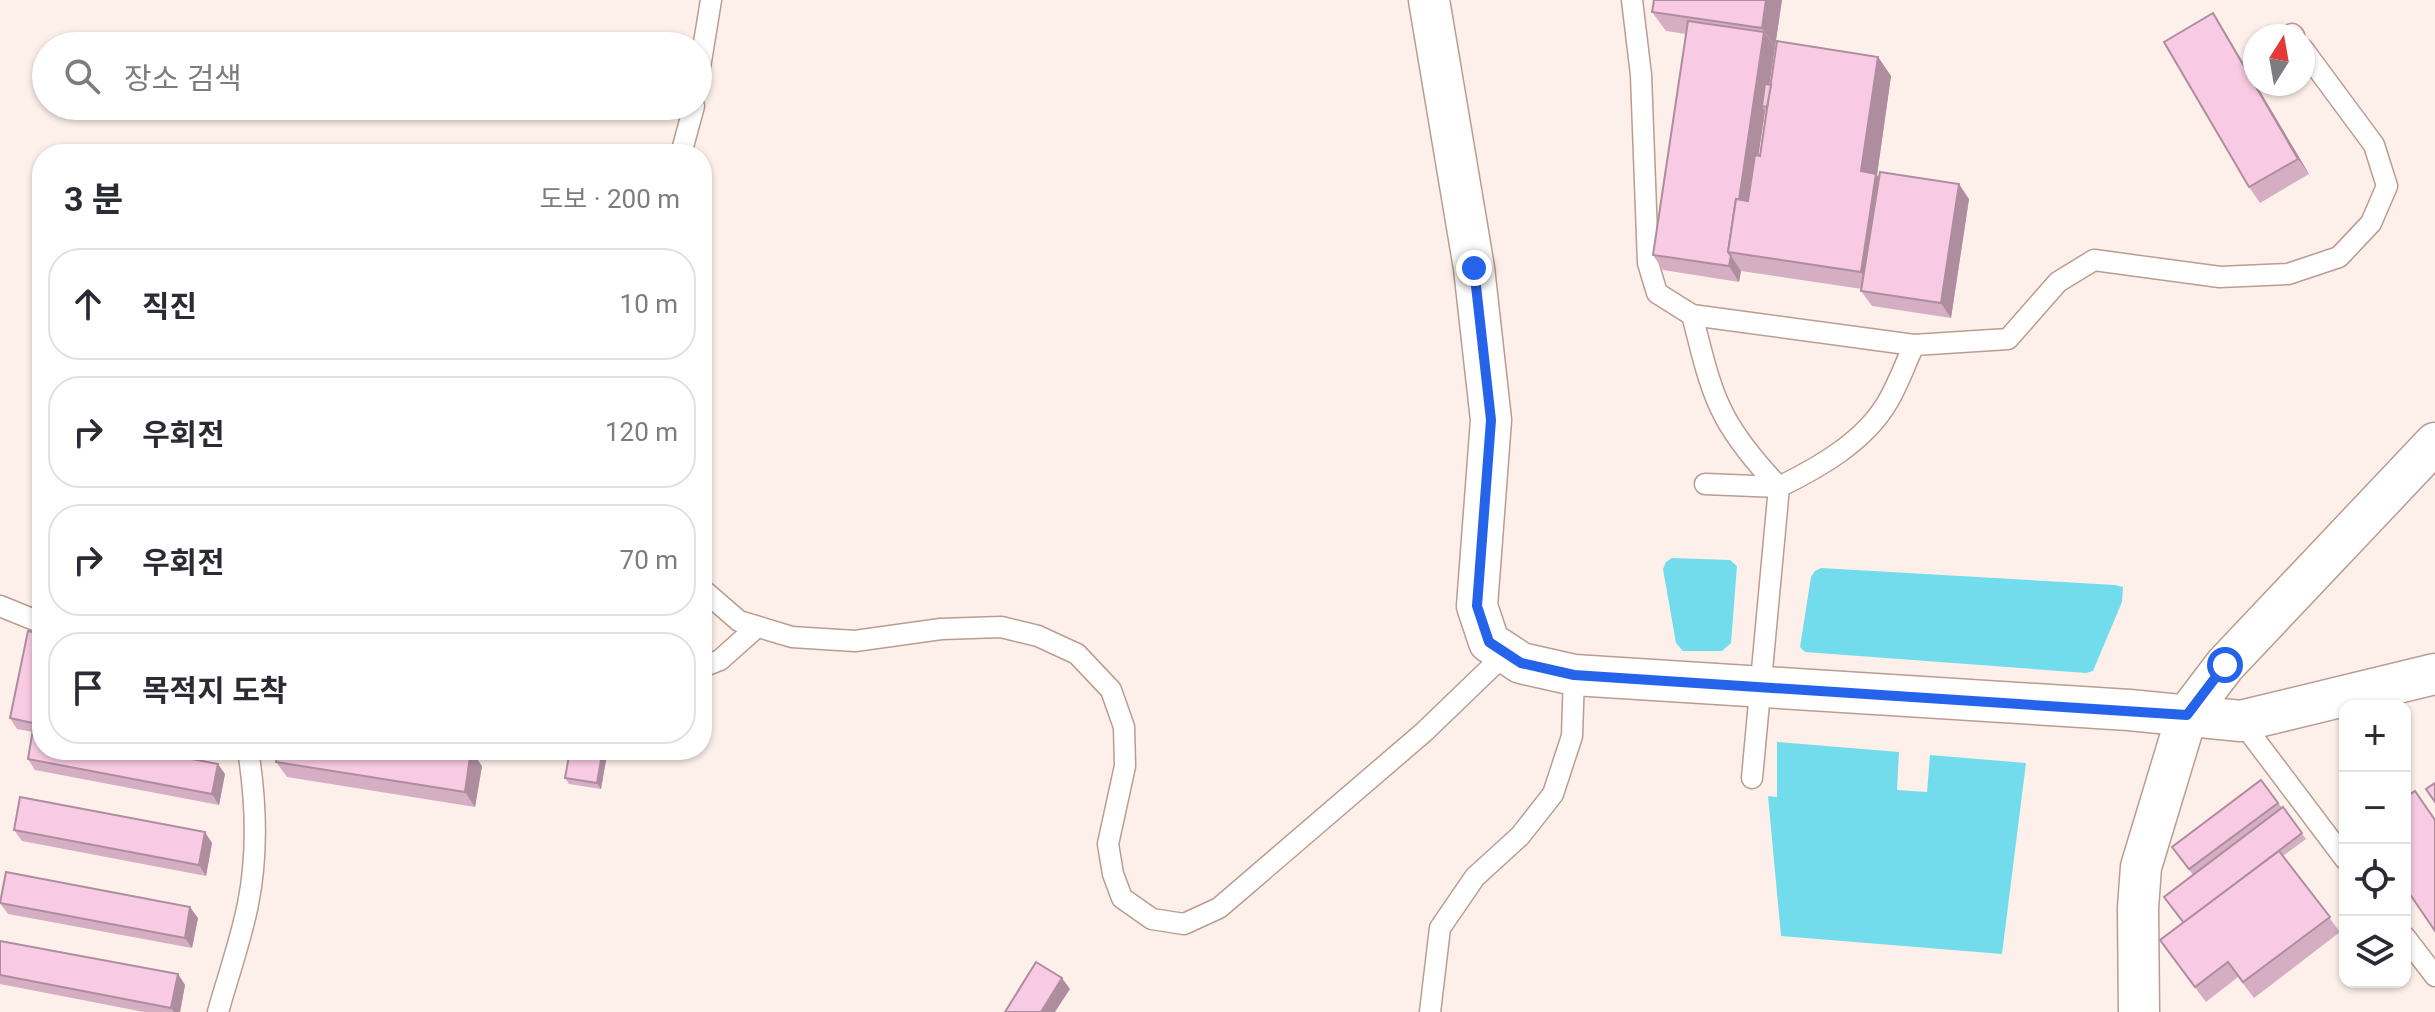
<!DOCTYPE html>
<html lang="ko">
<head>
<meta charset="utf-8">
<style>
	body { margin:0; font-family:Roboto,"Noto Sans KR",sans-serif; background:#f7f7f7; color:#2b2b33 }
	.controls { position:absolute; right:24px; bottom:24px; display:grid; overflow:hidden; border-radius:16px; box-shadow:0 2px 6px #0004 }
	.controls button { width:72px; height:72px; display:grid; place-items:center; padding:0; border:0; border-bottom:2px solid #e1e1e2; background:#fff; color:#2b2b33; font:40px sans-serif }
	.compass { position:absolute; left:2243px; top:24px; width:72px; height:72px; border-radius:50%; background:#fff; box-shadow:0 2px 6px #0004; rotate:11deg }
	.stop { position:absolute; width:24px; height:24px; margin:-18px; border:6px solid #2563eb; border-radius:50%; background:#fff }
	.stop.end { background:#2563eb; border-color:#fff; box-shadow:0 2px 8px #0008 }
	.list { margin:0; padding:0; list-style:none }
	h2 { display:flex; justify-content:space-between; align-items:center; height:104px; margin:0; padding:0 32px; font-size:34px }
	h2 small { font-size:26px; font-weight:400; color:#7c7c81 }
	.list li { display:grid; grid-template-columns:52px 1fr auto; gap:24px; align-items:center; box-sizing:border-box; height:112px; margin:0 16px 16px; padding:0 16px; border:2px solid #e1e1e2; border-radius:32px }
	.list b { display:block; font-size:30px; white-space:nowrap }
	.list em { font-size:26px; font-style:normal; color:#7c7c81 }
	.icon { flex:none; width:44px; height:44px; fill:none; stroke:currentColor; stroke-width:2; stroke-linecap:round; stroke-linejoin:round }
	.map { position:relative; flex:none; width:2435px; height:1012px; overflow:hidden }
	.search { position:absolute; background:#fff; box-shadow:0 2px 6px #0004; left:32px; top:32px; width:680px; height:88px; display:flex; align-items:center; gap:20px; box-sizing:border-box; padding:0 28px; border-radius:44px; color:#7c7c81; font-size:30px }
	.panel { position:absolute; background:#fff; box-shadow:0 2px 6px #0004; left:32px; top:144px; width:680px; height:616px; border-radius:32px }
	.map>svg:first-child { display:block }
</style>
</head>
<body>
<div class="map">
<svg width="2435" height="1012" viewBox="0 0 2435 1012">
	<rect width="100%" height="100%" fill="#fdf0ea"/>
	<g fill="#73dcec">
		<path d="M1672,558L1730,560L1737,566L1731,643L1722,651H1683L1676,643L1663,569L1666,562Z"/>
		<path d="M1821,568L2115,585L2123,587L2122,602L2093,671L2086,673L1805,652L1800,647L1811,577L1815,571Z"/>
		<path d="M1777,742L1899,752L1897,790L1927,792L1930,755L2026,763L2002,954L1781,936L1768,796L1777,797Z"/>
	</g>
	<g fill="none" stroke-linecap="round" stroke-linejoin="round">
		<defs>
			<g id="service">
				<path d="M1632,0L1641,75L1648,263L1657,293L1692,315L1914,345L2008,339L2058,282L2094,260L2220,277L2288,274L2339,257L2371,223L2387,186L2374,145L2303,49"/>
				<path d="M2292,34L2294,36"/>
				<path d="M698,80L711,0"/>
				<path d="M681,154L694,106"/>
				<path d="M1692,315C1701,348 1708,386 1725,417C1739,443 1758,465 1779,487"/>
				<path d="M1705,484L1779,487"/>
				<path d="M702,589L739,621L792,637L855,641L941,629L1001,627L1038,636L1077,654L1111,690L1124,727L1125,766L1108,844L1113,874L1122,898L1152,919L1184,924L1219,908L1424,732L1506,653"/>
				<path d="M0,606L42,623"/>
				<path d="M702,667L720,660L757,627"/>
				<path d="M2241,721L2345,859"/>
				<path d="M1752,778L1779,487C1818,468 1864,442 1887,403C1898,385 1905,364 1914,345"/>
				<path d="M2405,937L2435,976"/>
				<path d="M218,1012C228,976 241,940 248,904C258,854 256,800 248,750"/>
				<path d="M1430,1012L1440,928L1475,877L1520,836L1553,794L1572,736L1574,675"/>
			</g>
			<g id="minor">
				<path d="M1429,0L1474,268L1491,420L1477,606L1489,642L1521,663L1574,675L2129,710L2241,721L2435,674"/>
				<path d="M2139,1012L2138,908L2141,867L2187,715L2225,665L2435,443"/>
			</g>
		</defs>
		<use href="#service" stroke="#bb9c90" stroke-width="23"/>
		<use href="#minor" stroke="#bb9c90" stroke-width="43"/>
		<use href="#service" stroke="#fff" stroke-width="20"/>
		<use href="#minor" stroke="#fff" stroke-width="40"/>
	</g>
	<g fill="#d5aec3" fill-rule="evenodd">
		<path d="M1654,0H1782L1769,85L1878,57L1891,76L1877,175L1879,178L1969,199L1951,318L1872,306L1861,291L1862,289L1741,271L1739,282L1663,270L1653,255L1686,34L1666,31L1652,12ZM1765,112H1766L1760,156H1758Z"/>
		<path d="M2213,13L2223,29L2309,174L2260,203L2249,187Z"/>
		<path d="M42,634V750L225,774L219,805L35,770L28,759L33,732L17,729L10,718Z"/>
		<path d="M606,760L601,789L569,784L565,778Z"/>
		<path d="M276,762L482,766L475,807L287,777Z"/>
		<path d="M2261,780L2306,839L2283,856L2340,932L2254,998L2238,977L2206,1002L2171,956L2184,923L2193,875L2172,847Z"/>
		<path d="M14,830L212,843L206,876L22,841Z"/>
		<path d="M0,903L198,918L192,948L8,914Z"/>
		<path d="M0,941L178,974L185,985L180,1012H144L0,984Z"/>
	</g>
	<g fill="#ae8d9f">
		<path d="M1766,0H1782L1775,47L1762,28Z"/>
		<path d="M2213,13L2223,29L2309,174L2298,159Z"/>
		<path d="M1764,32L1775,47L1766,107L1762,106L1765,111L1744,254L1731,252Z"/>
		<path d="M1878,57L1891,76L1877,175L1889,193L1874,291L1861,272V171Z"/>
		<path d="M1959,184L1969,199L1951,318L1941,303Z"/>
		<path d="M1731,256L1741,271L1739,282L1729,266Z"/>
		<path d="M471,750L482,766L475,807L465,792Z"/>
		<path d="M602,754L606,760L601,789L597,783Z"/>
		<path d="M218,764L225,774L219,805L212,794Z"/>
		<path d="M205,832L212,843L206,876L199,865Z"/>
		<path d="M190,907L198,918L192,948L185,938Z"/>
		<path d="M178,974L185,985L180,1012H174L171,1008Z"/>
		<path d="M1062,978L1070,989L1055,1012H1041Z"/>
	</g>
	<g fill="#f8cae3" stroke="#ae8d9f" stroke-width="2">
		<path d="M1654,0H1766L1762,28L1652,12Z"/>
		<path d="M2213,13L2298,159L2249,187L2164,42Z"/>
		<path d="M1688,21L1764,32L1739,200L1736,199L1728,252L1731,256L1729,266L1653,255Z"/>
		<path d="M1777,41L1878,57L1861,171L1876,174L1861,272L1728,252L1736,199L1748,201L1755,155L1760,156Z"/>
		<path d="M1765,84L1771,85L1767,107L1762,106Z"/>
		<path d="M1880,172L1959,184L1941,303L1861,291Z"/>
		<path d="M28,631L42,634V725L10,718Z"/>
		<path d="M33,729L42,731V750H145L218,764L212,794L28,759Z"/>
		<path d="M278,750H471L465,792L276,762Z"/>
		<path d="M570,750L602,754L597,783L565,778Z"/>
		<path d="M2261,780L2278,803L2189,869L2172,847Z"/>
		<path d="M2435,783V802L2426,789Z"/>
		<path d="M2415,791L2435,820V931L2405,887V798Z"/>
		<path d="M20,797L205,832L199,865L14,830Z"/>
		<path d="M2283,807L2302,833L2184,923L2164,897Z"/>
		<path d="M2279,851L2330,917L2243,982L2228,962L2195,987L2160,940Z"/>
		<path d="M6,872L190,907L185,938L0,903Z"/>
		<path d="M0,941L178,974L171,1008L0,975Z"/>
		<path d="M1036,962L1062,978L1041,1012H1005Z"/>
	</g>
	<g fill="none" stroke-linecap="round" stroke-linejoin="round">
		<path stroke="#2563eb" stroke-width="10" d="M1474,268L1491,420L1477,606L1489,642L1521,663L1574,675L2187,715L2225,665"/>
	</g>
</svg>
<div class="controls">
<button>+</button>
<button>−</button>
<button><svg class="icon" aria-label="locate" viewBox="0 0 24 24"><circle cx="12" cy="12" r="6"/><path d="M12 2v4M12 18v4M2 12h4M18 12h4"/></svg></button>
<button><svg class="icon" aria-label="layers" viewBox="0 0 24 24"><path d="M12 4l9 5-9 5-9-5zM3 14l9 5 9-5"/></svg></button>
</div>
<svg class="compass" viewBox="-18 -18 36 36"><path d="M0-13l5 13h-10z" fill="#e53935"/><path d="M0 13l5-13h-10z" fill="#7c7c81"/></svg>
<div class="stop" style="left:2225px;top:665px"></div>
<div class="stop end" style="left:1474px;top:268px"></div>
<div class="search"><svg class="icon" aria-label="search" viewBox="0 0 24 24"><circle cx="10" cy="10" r="6"/><path d="M15 15l6 6"/></svg>장소 검색</div>
<section class="panel">
<h2>3 분<small>도보 · 200 m</small></h2>
<ul class="list">
<li><svg class="icon" aria-label="ahead" viewBox="0 0 24 24"><path d="M12 20V5M6 11l6-6 6 6"/></svg><div><b>직진</b></div><em>10 m</em></li>
<li><svg class="icon" aria-label="right" viewBox="0 0 24 24"><path d="M7 20v-9h11M14 6l5 5-5 5"/></svg><div><b>우회전</b></div><em>120 m</em></li>
<li><svg class="icon" aria-label="right" viewBox="0 0 24 24"><path d="M7 20v-9h11M14 6l5 5-5 5"/></svg><div><b>우회전</b></div><em>70 m</em></li>
<li><svg class="icon" aria-label="arrive" viewBox="0 0 24 24"><path d="M6 21V4h12l-3 4 3 4H6"/></svg><div><b>목적지 도착</b></div></li>
</ul>
</section>
</div>
</body>
</html>
